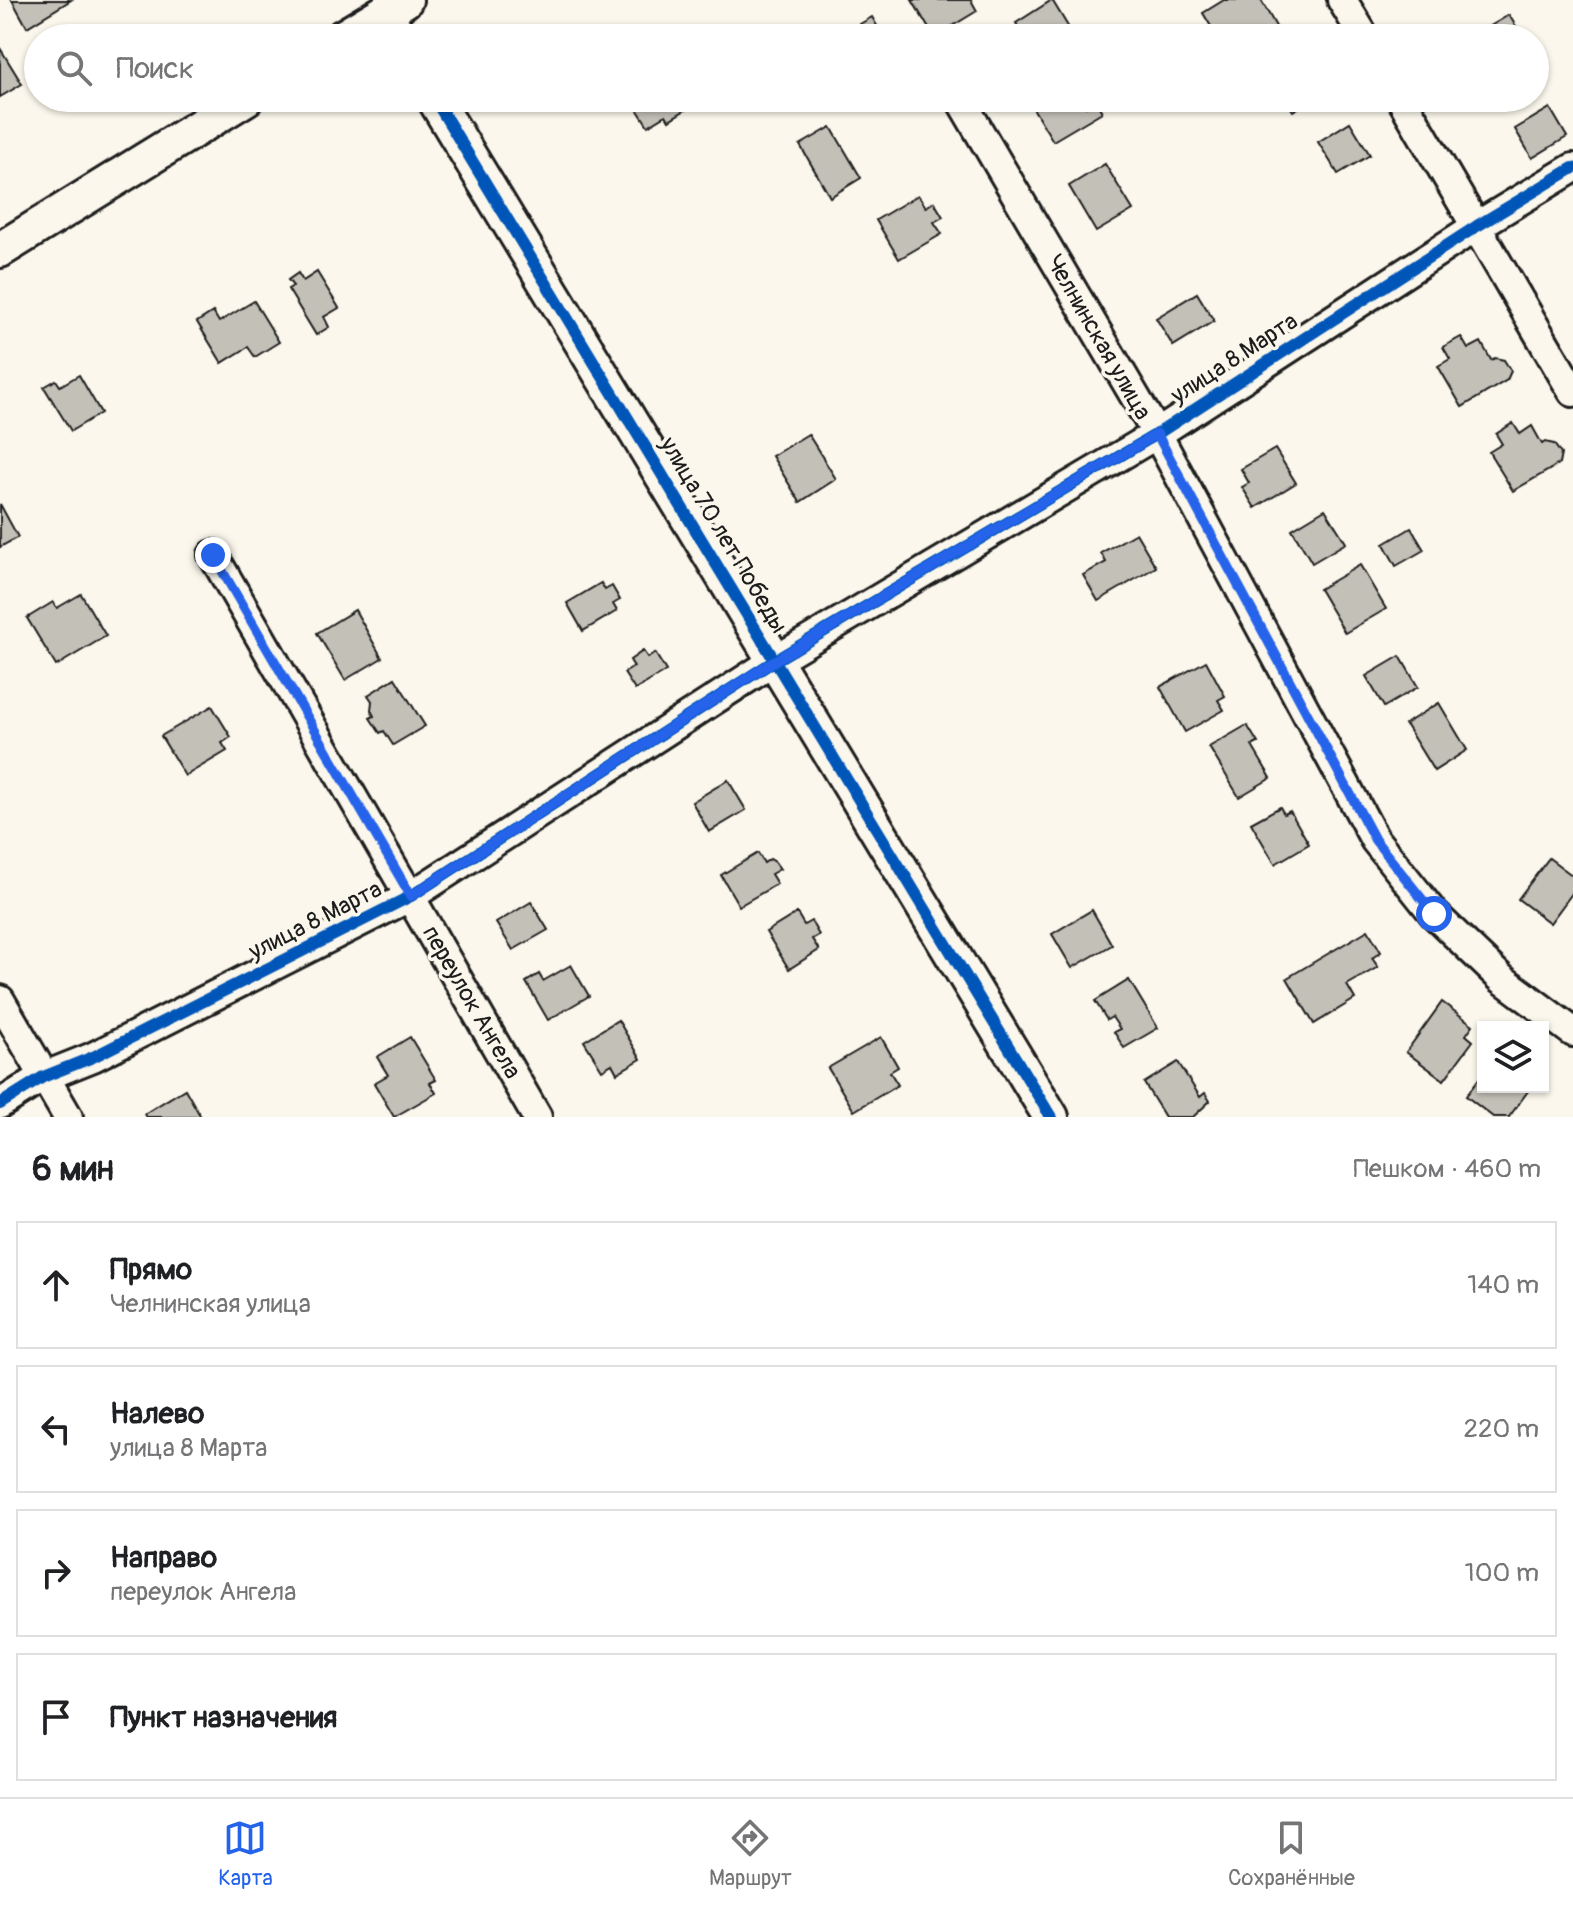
<!DOCTYPE html>
<html lang="ru">
<head>
<meta charset="utf-8">
<style>
	body { margin:0; font-family:Pangolin,sans-serif; background:#f2f2f2; color:#202124 }
	.controls { position:absolute; right:24px; bottom:24px; display:grid; overflow:hidden; border-radius:0px; box-shadow:0 2px 6px #0004 }
	.controls button { width:72px; height:72px; display:grid; place-items:center; padding:0; border:0; border-bottom:2px solid #e0e0e0; background:#fff; color:#202124; font:40px sans-serif }
	.stop { position:absolute; width:24px; height:24px; margin:-18px; border:6px solid #2563eb; border-radius:50%; background:#fff }
	.stop.end { background:#2563eb; border-color:#fff; box-shadow:0 2px 8px #0008 }
	.list { margin:0; padding:0; list-style:none }
	h2 { display:flex; justify-content:space-between; align-items:center; height:104px; margin:0; padding:0 32px; font-size:34px }
	h2 small { font-size:26px; font-weight:400; color:#757577 }
	.list li { display:grid; grid-template-columns:52px 1fr auto; gap:24px; align-items:center; box-sizing:border-box; height:128px; margin:0 16px 16px; padding:0 16px; border:2px solid #e0e0e0; border-radius:0px }
	.list b { display:block; font-size:30px; white-space:nowrap }
	.list p { margin:0; font-size:26px; white-space:nowrap; color:#757577 }
	.list em { font-size:26px; font-style:normal; color:#757577 }
	.icon { flex:none; width:44px; height:44px; fill:none; stroke:currentColor; stroke-width:2; stroke-linecap:round; stroke-linejoin:round }
	.map { position:relative; flex:none; width:1573px; height:1117px; overflow:hidden }
	.search { position:absolute; background:#fff; box-shadow:0 2px 6px #0004; left:24px; right:24px; top:24px; height:88px; display:flex; align-items:center; gap:20px; box-sizing:border-box; padding:0 28px; border-radius:44px; color:#757577; font-size:30px }
	.sheet { height:680px; background:#fff }
	nav { display:flex; justify-content:space-around; align-items:center; box-sizing:border-box; height:112px; border-top:2px solid #e0e0e0; background:#fff; font-size:22px; color:#757577 }
	nav a { display:grid; justify-items:center; gap:4px }
	nav .on { color:#2563eb }
	.map>svg:first-child { display:block }
</style>
</head>
<body>
<div class="map">
<svg width="1573" height="1117" viewBox="0 0 1573 1117">
	<rect width="100%" height="100%" fill="#fbf7ec"/>
	<filter id="ink" filterUnits="userSpaceOnUse"><feTurbulence type="fractalNoise" baseFrequency=".0125" numOctaves="2"/><feDisplacementMap in="SourceGraphic" scale="16" xChannelSelector="R" yChannelSelector="G"/><feConvolveMatrix kernelMatrix="1 2 1 2 8 2 1 2 1" color-interpolation-filters="sRGB"/></filter>
	<g filter="url(#ink)">
		<g fill="#c3c0b8" stroke="#1c1c1c" stroke-width="2">
			<path d="M12,0H71L27,27Z"/>
			<path d="M912,0H971L977,11L934,37Z"/>
			<path d="M1052,0L1075,38H1025L1016,23Z"/>
			<path d="M1224,0H1261L1279,32L1269,38H1218L1203,13Z"/>
			<path d="M1509,15L1523,38H1470Z"/>
			<path d="M872,17L884,38H836Z"/>
			<path d="M0,48L22,84L0,97Z"/>
			<path d="M630,98H685L690,107L669,120L666,115L648,126Z"/>
			<path d="M1049,98H1080L1086,107L1096,101L1102,112L1053,141L1033,108Z"/>
			<path d="M1285,98H1315L1293,111Z"/>
			<path d="M1550,108L1567,137L1532,158L1515,129Z"/>
			<path d="M1350,122L1370,155L1338,174L1318,142Z"/>
			<path d="M831,127L861,178L830,197L800,145Z"/>
			<path d="M1105,164L1133,210L1096,232L1069,186Z"/>
			<path d="M918,195L926,207L934,202L943,217L934,222L942,234L899,259L876,220Z"/>
			<path d="M317,272L339,308L324,317L329,327L316,335L288,289L293,286L288,280L298,273L303,281Z"/>
			<path d="M1197,293L1214,321L1173,346L1156,318Z"/>
			<path d="M254,301L279,342L255,357L248,347L222,363L197,322L213,312L219,322Z"/>
			<path d="M1461,337L1468,349L1481,342L1491,360L1495,358L1504,360L1511,371L1507,380L1462,407L1438,366L1450,359L1443,347Z"/>
			<path d="M79,375L101,413L71,431L44,387L56,380L60,386Z"/>
			<path d="M1513,423L1520,434L1532,426L1542,444L1545,442L1554,444L1561,454L1559,464L1513,491L1489,452L1502,444L1496,434Z"/>
			<path d="M808,434L836,479L800,502L772,456Z"/>
			<path d="M1275,449L1296,483L1255,508L1242,487L1249,483L1241,469Z"/>
			<path d="M0,504L18,537L0,547Z"/>
			<path d="M1325,509L1346,543L1312,563L1292,529Z"/>
			<path d="M1411,528L1424,550L1396,566L1384,544Z"/>
			<path d="M1136,533L1156,567L1098,601L1083,575L1106,562L1101,553Z"/>
			<path d="M1360,565L1386,609L1345,633L1319,589Z"/>
			<path d="M601,583L605,590L612,586L620,600L613,604L617,611L583,631L567,603Z"/>
			<path d="M81,594L106,636L56,666L27,618L53,602L57,608Z"/>
			<path d="M355,610L382,658L345,680L317,633Z"/>
			<path d="M643,651L648,658L655,653L666,671L635,690L624,673L634,667L630,660Z"/>
			<path d="M1400,656L1418,687L1384,707L1366,676Z"/>
			<path d="M1206,661L1225,696L1218,700L1224,710L1185,732L1160,687Z"/>
			<path d="M395,678L425,726L393,745L384,731L380,733L370,718L374,716L371,710L372,701L368,695Z"/>
			<path d="M1439,703L1467,750L1434,771L1405,724Z"/>
			<path d="M212,706L231,737L222,743L227,751L185,776L161,736Z"/>
			<path d="M1247,725L1258,743L1252,746L1271,778L1239,797L1209,747Z"/>
			<path d="M728,780L746,810L709,832L692,802Z"/>
			<path d="M1280,807L1284,814L1290,811L1309,844L1275,864L1251,823Z"/>
			<path d="M758,853L764,863L770,859L775,862L780,869L771,874L777,884L739,906L721,875Z"/>
			<path d="M1549,858L1573,876V892L1550,923L1518,899Z"/>
			<path d="M531,902L548,930L513,950L496,923Z"/>
			<path d="M1092,910L1112,945L1072,968L1052,934Z"/>
			<path d="M797,913L804,925L811,921L819,935L812,939L819,950L789,969L766,932Z"/>
			<path d="M1368,930L1381,952L1372,958L1378,967L1347,985L1355,999L1314,1024L1287,978Z"/>
			<path d="M571,965L589,996L548,1020L526,982L539,974L543,981Z"/>
			<path d="M1129,980L1158,1028L1124,1048L1114,1032L1120,1029L1112,1017L1107,1020L1095,1001Z"/>
			<path d="M1442,1002L1473,1025L1466,1035L1473,1041L1444,1080L1406,1052Z"/>
			<path d="M618,1020L641,1059L617,1073L612,1064L602,1070L584,1041Z"/>
			<path d="M410,1037L436,1080L430,1083L436,1093L394,1117L374,1083L388,1075L377,1057Z"/>
			<path d="M881,1037L898,1067L890,1072L898,1085L854,1111L828,1068Z"/>
			<path d="M1178,1062L1200,1097L1205,1093L1210,1101L1193,1117H1165L1144,1083Z"/>
			<path d="M1483,1073V1087H1531L1509,1117H1493L1466,1096Z"/>
			<path d="M185,1089L201,1117H146L144,1114Z"/>
		</g>
		<g fill="none" stroke-linecap="round" stroke-linejoin="round">
			<defs>
				<g id="minor">
					<path d="M1342,0L1365,38"/>
					<path d="M1401,98L1573,392"/>
					<path d="M960,99L1157,434L1375,840L1434,914L1502,979L1573,1032"/>
					<path d="M213,555L537,1117"/>
					<path d="M0,1000L68,1117"/>
					<path d="M0,1104L43,1077L93,1057L411,896L774,661L1157,434L1477,226L1573,168"/>
				</g>
				<g id="tertiary">
					<path d="M385,12L399,38"/>
					<path d="M342,38L405,0"/>
					<path d="M434,98L1051,1117"/>
					<path d="M0,250L246,98"/>
				</g>
			</defs>
			<use href="#minor" stroke="#1c1c1c" stroke-width="34"/>
			<use href="#tertiary" stroke="#1c1c1c" stroke-width="40"/>
			<use href="#minor" stroke="#fbf7ec" stroke-width="28"/>
			<use href="#tertiary" stroke="#fbf7ec" stroke-width="34"/>
			<defs>
				<g id="cycleway">
					<path d="M434,98L1051,1117"/>
					<path d="M0,1104L43,1077L93,1057L411,896L774,661L1157,434L1477,226L1573,168"/>
				</g>
			</defs>
			<use href="#cycleway" stroke="#fbf7ec" stroke-width="17"/>
			<use href="#cycleway" stroke="#0057b8" stroke-width="12"/>
		</g>
	</g>
	<g fill="none" stroke-linecap="round" stroke-linejoin="round" filter="url(#ink)">
		<path stroke="#2563eb" stroke-width="10" d="M213,555L411,896L774,661L1157,434L1375,840L1434,914"/>
	</g>
	<g text-anchor="middle" stroke-width="7" stroke-linejoin="round" paint-order="stroke">
		<g font-size="24" fill="#1c1c1c" stroke="#fbf7ec">
			<text transform="translate(1099 337) rotate(60)" y="8">Челнинская улица</text>
			<text transform="translate(1234 358) rotate(-33)" y="8">улица 8 Марта</text>
			<text transform="translate(724 535) rotate(59)" y="8">улица 70 лет Победы</text>
			<text transform="translate(315 920) rotate(-27)" y="8">улица 8 Марта</text>
			<text transform="translate(472 1002) rotate(60)" y="8">переулок Ангела</text>
		</g>
	</g>
</svg>
<div class="controls">
<button><svg class="icon" aria-label="layers" viewBox="0 0 24 24"><path d="M12 4l9 5-9 5-9-5zM3 14l9 5 9-5"/></svg></button>
</div>
<div class="stop" style="left:1434px;top:914px"></div>
<div class="stop end" style="left:213px;top:555px"></div>
<div class="search"><svg class="icon" aria-label="search" viewBox="0 0 24 24"><circle cx="10" cy="10" r="6"/><path d="M15 15l6 6"/></svg>Поиск</div>
</div>
<section class="sheet">
<h2>6 мин<small>Пешком · 460 m</small></h2>
<ul class="list">
<li><svg class="icon" aria-label="ahead" viewBox="0 0 24 24"><path d="M12 20V5M6 11l6-6 6 6"/></svg><div><b>Прямо</b><p>Челнинская улица</p></div><em>140 m</em></li>
<li><svg class="icon" aria-label="left" viewBox="0 0 24 24"><path d="M17 20v-9H6M10 6l-5 5 5 5"/></svg><div><b>Налево</b><p>улица 8 Марта</p></div><em>220 m</em></li>
<li><svg class="icon" aria-label="right" viewBox="0 0 24 24"><path d="M7 20v-9h11M14 6l5 5-5 5"/></svg><div><b>Направо</b><p>переулок Ангела</p></div><em>100 m</em></li>
<li><svg class="icon" aria-label="arrive" viewBox="0 0 24 24"><path d="M6 21V4h12l-3 4 3 4H6"/></svg><div><b>Пункт назначения</b></div></li>
</ul>
</section>
<nav>
<a class="on"><svg class="icon" aria-label="map" viewBox="0 0 24 24"><path d="M3 6l6-2 6 2 6-2v14l-6 2-6-2-6 2zM9 4v14M15 6v14"/></svg>Карта</a>
<a><svg class="icon" aria-label="directions" viewBox="0 0 24 24"><path d="M12 3l9 9-9 9-9-9zM9 14v-3h6M13 9l2 2-2 2"/></svg>Маршрут</a>
<a><svg class="icon" aria-label="saved" viewBox="0 0 24 24"><path d="M7 4h10v16l-5-4-5 4z"/></svg>Сохранённые</a>
</nav>
</body>
</html>
